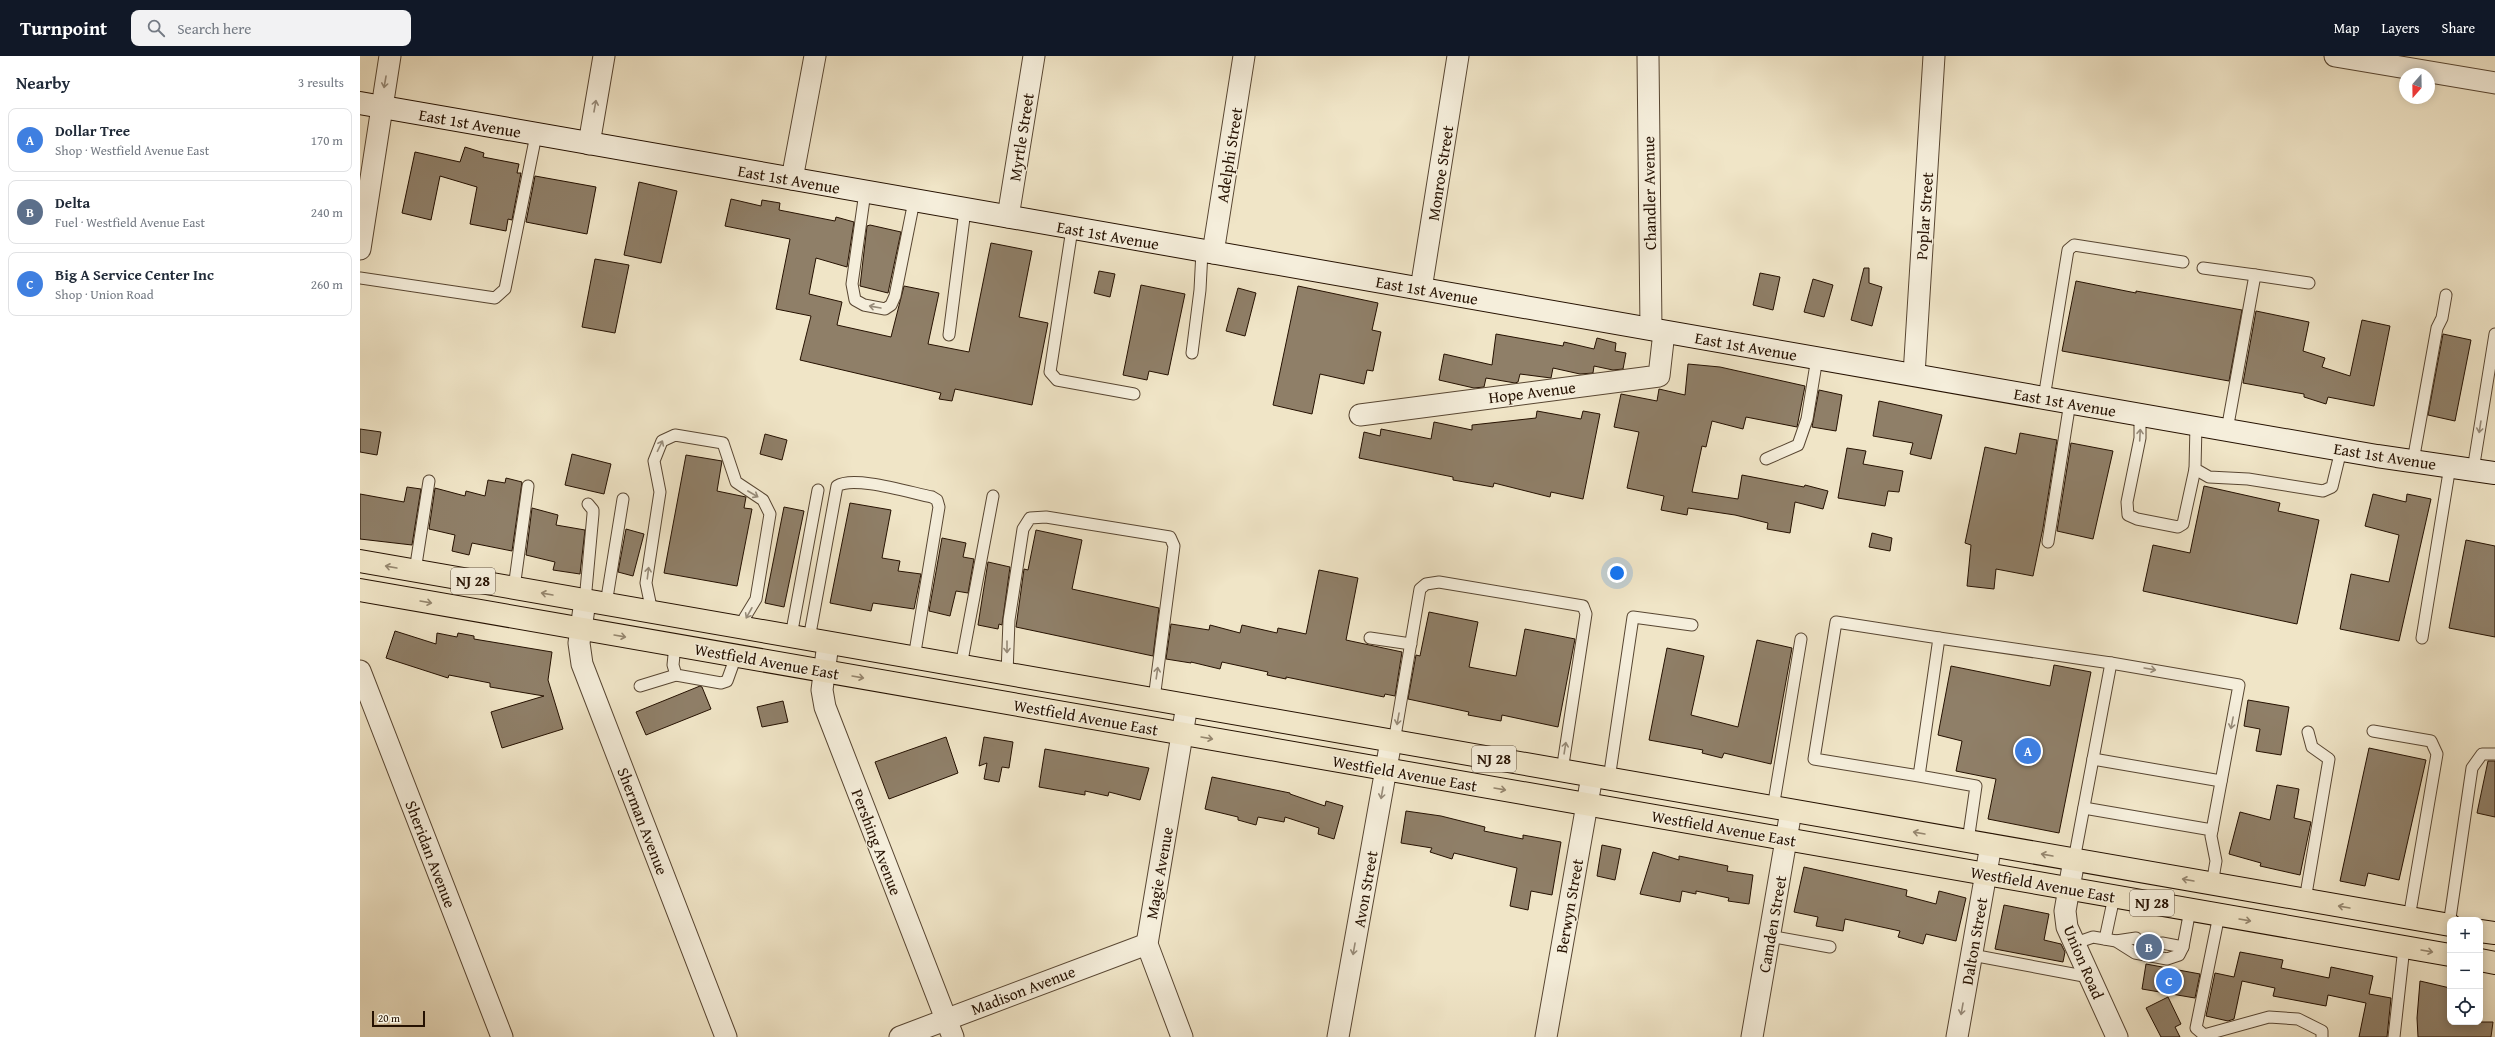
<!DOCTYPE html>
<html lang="en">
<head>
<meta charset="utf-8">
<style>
	body { margin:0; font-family:"Gentium Book Plus",serif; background:#f2f2f3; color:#1f2937 }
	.controls { position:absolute; right:12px; bottom:12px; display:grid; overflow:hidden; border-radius:8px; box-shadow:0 2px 10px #0003 }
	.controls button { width:36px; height:36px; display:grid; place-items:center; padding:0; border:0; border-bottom:1px solid #e0e1e3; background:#fff; color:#1f2937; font:20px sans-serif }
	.compass { position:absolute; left:2039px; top:12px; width:36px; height:36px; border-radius:50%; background:#fff; box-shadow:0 2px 10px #0003; rotate:200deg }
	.scale { position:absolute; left:12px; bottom:10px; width:53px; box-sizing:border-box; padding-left:4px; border:2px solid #251101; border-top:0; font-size:11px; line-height:14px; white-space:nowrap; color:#251101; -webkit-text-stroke:3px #f5eedb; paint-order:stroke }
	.you { position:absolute; left:1257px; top:517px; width:14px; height:14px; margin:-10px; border:3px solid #fff; border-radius:50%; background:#1a73e8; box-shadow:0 0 0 6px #1a73e833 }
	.badge { display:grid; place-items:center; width:26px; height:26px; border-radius:50%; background:#111827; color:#fff; font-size:13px; font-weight:700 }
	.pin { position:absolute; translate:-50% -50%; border:2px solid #fff; box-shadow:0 1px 4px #0006 }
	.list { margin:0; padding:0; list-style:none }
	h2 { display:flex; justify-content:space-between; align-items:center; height:52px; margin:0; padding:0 16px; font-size:17px }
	h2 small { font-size:13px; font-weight:400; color:#747a83 }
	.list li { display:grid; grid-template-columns:26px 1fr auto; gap:12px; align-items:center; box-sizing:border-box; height:64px; margin:0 8px 8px; padding:0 8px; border:1px solid #e0e1e3; border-radius:8px }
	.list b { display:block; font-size:15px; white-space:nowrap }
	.list p { margin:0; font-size:13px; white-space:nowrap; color:#747a83 }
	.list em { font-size:13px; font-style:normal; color:#747a83 }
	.icon { flex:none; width:22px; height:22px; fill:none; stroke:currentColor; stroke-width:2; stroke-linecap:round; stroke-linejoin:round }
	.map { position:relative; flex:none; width:2135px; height:981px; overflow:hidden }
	header { display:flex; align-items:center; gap:24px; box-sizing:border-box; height:56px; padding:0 20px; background:#111827; color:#fff }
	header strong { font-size:19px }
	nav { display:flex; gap:22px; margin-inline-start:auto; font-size:14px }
	.search { width:280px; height:36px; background:#f2f2f3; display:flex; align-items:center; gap:10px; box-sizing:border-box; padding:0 14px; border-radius:8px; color:#747a83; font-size:15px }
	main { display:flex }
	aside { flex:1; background:#fff }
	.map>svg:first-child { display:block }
</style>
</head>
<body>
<header>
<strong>Turnpoint</strong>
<div class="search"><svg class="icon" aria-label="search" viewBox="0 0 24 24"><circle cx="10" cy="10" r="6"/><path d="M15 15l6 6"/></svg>Search here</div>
<nav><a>Map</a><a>Layers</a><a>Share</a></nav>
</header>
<main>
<aside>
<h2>Nearby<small>3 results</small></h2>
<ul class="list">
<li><span class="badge" style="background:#3f7fe0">A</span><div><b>Dollar Tree</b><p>Shop · Westfield Avenue East</p></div><em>170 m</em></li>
<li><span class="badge" style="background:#5c6f8a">B</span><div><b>Delta</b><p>Fuel · Westfield Avenue East</p></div><em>240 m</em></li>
<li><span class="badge" style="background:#3f7fe0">C</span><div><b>Big A Service Center Inc</b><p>Shop · Union Road</p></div><em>260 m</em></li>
</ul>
</aside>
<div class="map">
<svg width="2135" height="981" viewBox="0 0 2135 981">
	<rect width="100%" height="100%" fill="#f0e5c7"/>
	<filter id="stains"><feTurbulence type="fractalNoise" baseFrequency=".005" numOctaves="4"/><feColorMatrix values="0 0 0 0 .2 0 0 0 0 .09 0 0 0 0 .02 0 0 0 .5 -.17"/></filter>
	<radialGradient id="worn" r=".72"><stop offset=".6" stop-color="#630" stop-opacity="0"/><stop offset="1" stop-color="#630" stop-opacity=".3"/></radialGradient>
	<g fill="#8f7f68" stroke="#251101">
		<path d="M105,91L124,97L123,101L159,108L157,117H161L152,164L148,163L146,175L110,168L117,131L80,120L71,164L42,157L55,96L100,106Z"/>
		<path d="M175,120L236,131L227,178L166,166Z"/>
		<path d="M279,126L317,135L301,207L264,199Z"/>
		<path d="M371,143L401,150L402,144L420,147L419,154L475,165L476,161L494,166L487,211L456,202L449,238L482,246L477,269L531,281L544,230L579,237L568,288L609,296L631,187L672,195L659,261L688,267L672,349L595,333L592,345L579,343L581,337L440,304L451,260L416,253L430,183L365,170Z"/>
		<path d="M510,169L541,176L528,237L500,230L507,170Z"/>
		<path d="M235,203L269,209L255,277L222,271Z"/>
		<path d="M1504,212H1509V227L1522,231L1512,270L1491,264Z"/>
		<path d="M739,215L755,218L750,241L734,237Z"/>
		<path d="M1400,217L1420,221L1413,254L1393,249Z"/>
		<path d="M1453,223L1473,229L1464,261L1444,256Z"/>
		<path d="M1716,225L1776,237V235L1882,254L1869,325L1702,295Z"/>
		<path d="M781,229L825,238L808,319L789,315L787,324L763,319Z"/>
		<path d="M938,230L1018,247L1012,274L1021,276L1013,315L1007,314L1004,328L960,318L952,358L913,349Z"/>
		<path d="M878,232L896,237L885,280L866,275Z"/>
		<path d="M1896,255L1949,266L1943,295L1965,302L1962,311L1990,320L2002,264L2030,270L2014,350L1968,341L1966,348L1944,341V338L1883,327Z"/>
		<path d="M1136,278L1203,290L1204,286L1234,293L1237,282L1256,287L1255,295L1266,297L1263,313L1253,314L1234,310L1233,317L1220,318L1193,312L1191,322L1160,318L1158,326L1155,327L1126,322L1124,331L1114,332L1079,324L1084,298L1132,309Z"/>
		<path d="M2083,278L2111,284L2095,365L2068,359Z"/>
		<path d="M1328,308L1360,311L1445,330L1437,371L1386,361L1383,373L1352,365L1346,391L1342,390L1332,436L1378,443L1382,419L1444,431L1445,429L1468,435L1463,453L1435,446L1430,477L1407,473L1408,467L1375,459L1328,452L1327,459L1301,454L1304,440L1267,432L1279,376L1254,371L1261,338L1297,345L1299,333L1325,339Z"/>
		<path d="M1459,334L1482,339L1476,375L1452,371Z"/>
		<path d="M1519,345L1582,359L1571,403L1550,398L1553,387L1513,380Z"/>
		<path d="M1177,355L1221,363L1223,355L1240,358L1223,443L1191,436L1190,441L1134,427L1133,431L1093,424V421L999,402L1004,376L1020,380L1021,373L1071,383L1074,366L1112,374V369L1176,362Z"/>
		<path d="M0,373L21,376L17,399L0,396Z"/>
		<path d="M1660,377L1697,384L1683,472L1673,520L1636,513L1634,533L1607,530L1611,489L1605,487L1625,391L1656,398Z"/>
		<path d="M405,378L427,384L422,404L400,398Z"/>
		<path d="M1711,387L1753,395L1733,483L1697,475Z"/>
		<path d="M1487,392L1506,395L1503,408L1543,415L1539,436L1528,435L1525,450L1478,442Z"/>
		<path d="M212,398L251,408L244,438L205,429Z"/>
		<path d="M326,399L362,405L357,435L386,441L384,452L392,453L377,530L304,517Z"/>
		<path d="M146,422L162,426L152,495L112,487L109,499L92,495L95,479L69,473L75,432L105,440L106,435L125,440L128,424L145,427Z"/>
		<path d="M1844,430L1920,447L1918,455L1959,464L1937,568L1783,535L1793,489L1830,497Z"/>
		<path d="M47,431L61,433L52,489L0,483V438L44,446Z"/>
		<path d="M2013,438L2046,446L2047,438L2071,443L2039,585L1980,573L1991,518L2029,526L2039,479L2005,470Z"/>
		<path d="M490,447L531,454L522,502L540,505L538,515L561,518L554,553L513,547L511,555L470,547Z"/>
		<path d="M424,451L444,455L424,551L405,547Z"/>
		<path d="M172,452L198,459L196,469L225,474L220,518L193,514L195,506L166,499Z"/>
		<path d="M266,473L284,478L273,520L258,516Z"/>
		<path d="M676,474L722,484L712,533L799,552L793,600L656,571L664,513L668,514Z"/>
		<path d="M1512,477L1532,482L1530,495L1509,491Z"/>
		<path d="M582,482L606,487L603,501L614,503L608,537L596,535L590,560L569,555Z"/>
		<path d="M2106,484L2135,490V581L2089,572Z"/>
		<path d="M628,506L650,511L642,569L639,568L638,573L618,569Z"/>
		<path d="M959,514L998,522L986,584L1042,596L1035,640L1025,638L1024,641L926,621V623L907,619L908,616L862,606L860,613L831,606V607L806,603L811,568L849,574L850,569L880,577L882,569L917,577L918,572L946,578Z"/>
		<path d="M1069,556L1118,566L1109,611L1156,620L1165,573L1215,583L1198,671L1142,659L1141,665L1108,659L1109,656L1048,643L1056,599L1060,600Z"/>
		<path d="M35,575L76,588L77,577L97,581L98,577L114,580V583L192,596L188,624L203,673L142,692L131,656L184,640L130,631V627L89,619L88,622L26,602Z"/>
		<path d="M1397,584L1432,592L1411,708L1364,697L1362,702L1342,697L1343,694L1289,684L1307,592L1344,600L1331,659L1378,671Z"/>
		<path d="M1694,609L1731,616L1699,777L1628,763L1636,723L1596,715L1602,685L1578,679L1591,610L1690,630Z"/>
		<path d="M340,630L342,631L351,653L286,679L276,656Z"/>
		<path d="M1888,644L1929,651L1921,699L1896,695L1900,673L1884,670Z"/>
		<path d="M423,645L428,666L402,671L397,651Z"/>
		<path d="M586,681L598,717L529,743L515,706Z"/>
		<path d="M624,681L653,686L649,712L642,711L639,726L624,723L627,707L619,710Z"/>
		<path d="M2009,692L2066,704L2039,824L2008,817L2005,830L1980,825Z"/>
		<path d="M685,693L789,712L780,744L749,736L748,740L725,735V739L679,731Z"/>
		<path d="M2128,705H2135V761L2117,757Z"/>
		<path d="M852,721L930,737V738L965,750L966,745L983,750L974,783L958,778L959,772L925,761L924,766L898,761L896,769L878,764V761L845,753Z"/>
		<path d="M1917,729L1939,733L1934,762L1951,766L1940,819L1900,810L1901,807L1869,798L1880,756L1910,764Z"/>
		<path d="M1046,755L1081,760L1125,771L1124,775L1163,783V779L1201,786L1192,839L1171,835L1168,854L1150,850L1157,812L1094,797L1092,803L1070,796L1072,792L1041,787Z"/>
		<path d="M1242,789L1261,793L1255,824L1237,820Z"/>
		<path d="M1293,796L1319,804V800L1368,810L1367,815L1393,819L1389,848L1368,845L1369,842L1336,835V838L1322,835L1320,846L1280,838Z"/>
		<path d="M1444,811L1547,834L1546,840L1576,848L1579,835L1606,842L1596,885L1566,878L1563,888L1538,881L1540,875L1485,863L1483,875L1456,870L1458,861L1434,856Z"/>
		<path d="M1644,849L1689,858L1684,884L1701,888L1705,896L1703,906L1635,893Z"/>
		<path d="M1782,879L1797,882L1796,890L1802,895L1776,890L1782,885Z"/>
		<path d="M1880,896L1923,904L1921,912L1969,922L1971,911L2013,920L2009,938L2031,942L2027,981H1999L2006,947L1968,939L1966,950L1913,940L1915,932L1882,925L1874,963L1868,965L1846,960L1855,917L1874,921Z"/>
		<path d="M1786,908L1840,918L1835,942L1782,933Z"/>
		<path d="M2060,925L2090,932V966H2133L2131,981H2058L2057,962Z"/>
		<path d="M1808,941L1821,968L1815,971L1820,981H1801L1786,952Z"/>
	</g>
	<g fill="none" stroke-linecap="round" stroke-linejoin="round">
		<defs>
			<g id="lane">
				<path d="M505,136L492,228L495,244L504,249L525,253L531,249L535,240L554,145"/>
				<path d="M712,173L690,316L697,324L774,338"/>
				<path d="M1843,212L1895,219"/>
				<path d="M0,222L135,242L145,233L176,79"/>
				<path d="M589,279L605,154"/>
				<path d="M832,297L840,234L842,195"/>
				<path d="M1684,342L1708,194L1714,189L1823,206"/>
				<path d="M1780,359V382L1767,446L1768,459L1777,463L1818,471L1823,468L1835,413"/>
				<path d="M1836,368L1835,413L1849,421L1888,423L1963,435L1972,431L1981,394"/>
				<path d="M1867,374L1895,219L1949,227"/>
				<path d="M1406,403L1438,389L1447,363L1457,302"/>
				<path d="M2053,405L2077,272L2082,262L2086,239"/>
				<path d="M2113,414L2135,278"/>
				<path d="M1688,486L1710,346"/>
				<path d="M55,515L69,425"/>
				<path d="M154,532L168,430"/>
				<path d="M225,545L233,458V454L228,448"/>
				<path d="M246,548L263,443"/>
				<path d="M292,556L286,527L300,436L294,405L302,385L315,379L363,387L376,426L403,444L410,458L396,543L379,571"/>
				<path d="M431,580L458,434"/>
				<path d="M1010,582L1051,588"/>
				<path d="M1579,582L1751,607L1879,629L1851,780L1856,805L1852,828"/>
				<path d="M2062,582L2090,410"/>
				<path d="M449,583L477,430C494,419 551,437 572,441L577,444L579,451L554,602"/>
				<path d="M315,589L313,609L316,619L361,627L367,625L376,600"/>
				<path d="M601,610L633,440"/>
				<path d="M647,618L649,564L663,473L670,462L686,461L810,481L814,490L794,643"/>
				<path d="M280,630L316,619"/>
				<path d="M2013,675L2071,685L2077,698L2049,862"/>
				<path d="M1034,686L1060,533L1066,528L1079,526L1223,550L1226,558L1202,715"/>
				<path d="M1733,703L1861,725"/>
				<path d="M1559,720L1454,703L1476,566L1579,582L1559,720L1616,730L1608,785"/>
				<path d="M1249,723L1273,561L1332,569"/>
				<path d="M1413,752L1441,583"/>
				<path d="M1724,752L1852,774"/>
				<path d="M1714,804L1751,607"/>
				<path d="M1945,844L1969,703L1952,691L1948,676"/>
				<path d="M1859,859L1836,972L1844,979L1909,961L1938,963L1962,975V981"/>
				<path d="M2089,869L2112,712L2122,698H2135"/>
				<path d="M1409,880L1470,891"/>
				<path d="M1745,883L1754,841"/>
				<path d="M1756,885L1776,882"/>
				<path d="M1802,887L1823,891"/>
				<path d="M1713,888L1733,881L1756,885L1775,897L1807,903L1819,899L1823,891L1830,854"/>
				<path d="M1612,899L1729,921"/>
				<path d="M2034,981L2044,891"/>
			</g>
			<g id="street">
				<path d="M1288,0L1291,273"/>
				<path d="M1975,0L2135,27"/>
				<path d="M229,88L244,0"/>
				<path d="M432,123L455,0"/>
				<path d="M648,161L674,0"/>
				<path d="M0,193L30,0"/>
				<path d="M853,197L884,0"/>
				<path d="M1061,233L1098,0"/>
				<path d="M1554,319L1574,0"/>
				<path d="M1000,359L1299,320L1304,276"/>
				<path d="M225,545L219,587L222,608L366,981"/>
				<path d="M468,587L462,634L465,651L593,981"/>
				<path d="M0,615L142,981"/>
				<path d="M1714,804L1705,855L1707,871L1757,981"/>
				<path d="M540,981L787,888"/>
				<path d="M822,981L787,888L827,649"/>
				<path d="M978,981L1031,685"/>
				<path d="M1186,981L1232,720"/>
				<path d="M1392,981L1431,755"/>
				<path d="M1597,981L1631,789"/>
			</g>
			<path id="secondary" d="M0,47L1867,374L2017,400L2135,417"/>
			<g id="primary">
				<path d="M0,505L2090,869"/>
				<path d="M0,534L2090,899"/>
				<path d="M2120,875L2135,877"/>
				<path d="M2120,904L2135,907"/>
			</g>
		</defs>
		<use href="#lane" stroke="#584632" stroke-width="13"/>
		<use href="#street" stroke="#584632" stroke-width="23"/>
		<use href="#secondary" stroke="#251101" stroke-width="24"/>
		<use href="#primary" stroke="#251101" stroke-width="24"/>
		<use href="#lane" stroke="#f5eedb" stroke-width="11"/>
		<use href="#street" stroke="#f5eedb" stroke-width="21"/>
		<use href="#secondary" stroke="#f5eedb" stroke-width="22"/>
		<use href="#primary" stroke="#f0e5c7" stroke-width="22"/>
	</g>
	<defs><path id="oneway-shaft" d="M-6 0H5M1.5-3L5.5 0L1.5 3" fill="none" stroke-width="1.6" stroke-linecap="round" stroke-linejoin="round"/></defs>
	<g stroke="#978b79">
		<use href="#oneway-shaft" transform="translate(25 26) rotate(100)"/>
		<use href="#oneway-shaft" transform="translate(235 50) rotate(-80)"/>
		<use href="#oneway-shaft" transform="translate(515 251) rotate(-170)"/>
		<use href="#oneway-shaft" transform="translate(2120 371) rotate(99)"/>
		<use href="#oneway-shaft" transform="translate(1780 379) rotate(-87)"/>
		<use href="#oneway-shaft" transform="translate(300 390) rotate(-64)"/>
		<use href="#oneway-shaft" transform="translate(393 438) rotate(30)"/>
		<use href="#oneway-shaft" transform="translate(288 517) rotate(-83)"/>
		<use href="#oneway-shaft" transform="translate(389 557) rotate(119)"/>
		<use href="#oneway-shaft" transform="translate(647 591) rotate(90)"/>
		<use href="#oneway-shaft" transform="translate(1790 613) rotate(10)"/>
		<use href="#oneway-shaft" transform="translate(797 617) rotate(-82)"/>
		<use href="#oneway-shaft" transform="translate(1038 663) rotate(100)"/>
		<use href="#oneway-shaft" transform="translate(1872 667) rotate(101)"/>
		<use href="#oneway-shaft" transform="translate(1205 692) rotate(-81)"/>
		<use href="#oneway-shaft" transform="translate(1022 737) rotate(100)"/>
		<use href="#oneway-shaft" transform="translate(994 893) rotate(100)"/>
		<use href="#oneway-shaft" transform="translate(1602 953) rotate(100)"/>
	</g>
	<g stroke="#95866e">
		<use href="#oneway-shaft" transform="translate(31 511) rotate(-170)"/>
		<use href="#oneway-shaft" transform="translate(187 538) rotate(-170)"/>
		<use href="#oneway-shaft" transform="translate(66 546) rotate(10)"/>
		<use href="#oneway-shaft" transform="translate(260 580) rotate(10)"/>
		<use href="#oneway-shaft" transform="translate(498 621) rotate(10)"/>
		<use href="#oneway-shaft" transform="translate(847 682) rotate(10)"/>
		<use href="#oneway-shaft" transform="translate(1140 733) rotate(10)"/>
		<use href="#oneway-shaft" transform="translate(1559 777) rotate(-170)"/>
		<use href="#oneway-shaft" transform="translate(1687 799) rotate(-170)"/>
		<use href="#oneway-shaft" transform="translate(1828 824) rotate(-170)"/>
		<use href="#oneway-shaft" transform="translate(1984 851) rotate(-170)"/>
		<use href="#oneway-shaft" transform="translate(1885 864) rotate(10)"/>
		<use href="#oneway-shaft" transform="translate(2067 895) rotate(10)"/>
	</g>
	<g text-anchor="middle" stroke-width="3" stroke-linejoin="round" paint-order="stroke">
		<g fill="#f5eedb" stroke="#635342" stroke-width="1">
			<rect x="91" y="512" width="44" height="26" rx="3"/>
			<rect x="1112" y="690" width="44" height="26" rx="3"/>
			<rect x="1770" y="834" width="44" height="26" rx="3"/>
		</g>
		<g font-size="15" font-weight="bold" fill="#251101">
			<text x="113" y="530">NJ 28</text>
			<text x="1134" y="708">NJ 28</text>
			<text x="1792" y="852">NJ 28</text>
		</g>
		<g font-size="16" fill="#251101" stroke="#f5eedb">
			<text transform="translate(110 67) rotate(10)" y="6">East 1st Avenue</text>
			<text transform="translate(661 81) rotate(-81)" y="6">Myrtle Street</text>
			<text transform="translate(869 99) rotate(-81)" y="6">Adelphi Street</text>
			<text transform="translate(1080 117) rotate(-81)" y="6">Monroe Street</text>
			<text transform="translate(429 123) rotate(10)" y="6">East 1st Avenue</text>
			<text transform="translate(1289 137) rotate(-91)" y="6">Chandler Avenue</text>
			<text transform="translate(1564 160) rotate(-86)" y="6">Poplar Street</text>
			<text transform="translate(748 179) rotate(10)" y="6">East 1st Avenue</text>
			<text transform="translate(1067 234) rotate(10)" y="6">East 1st Avenue</text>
			<text transform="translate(1386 290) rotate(10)" y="6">East 1st Avenue</text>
			<text transform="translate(1172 336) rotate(-7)" y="6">Hope Avenue</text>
			<text transform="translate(1705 346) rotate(10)" y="6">East 1st Avenue</text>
			<text transform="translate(2025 400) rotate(9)" y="6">East 1st Avenue</text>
			<text transform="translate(407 605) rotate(10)" y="6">Westfield Avenue East</text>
			<text transform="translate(726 661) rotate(10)" y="6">Westfield Avenue East</text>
			<text transform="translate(1045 717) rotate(10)" y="6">Westfield Avenue East</text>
			<text transform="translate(283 765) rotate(69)" y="6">Sherman Avenue</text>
			<text transform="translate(1364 772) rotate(10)" y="6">Westfield Avenue East</text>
			<text transform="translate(517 786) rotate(69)" y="6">Pershing Avenue</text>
			<text transform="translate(71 798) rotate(69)" y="6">Sheridan Avenue</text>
			<text transform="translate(799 817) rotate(-80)" y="6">Magie Avenue</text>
			<text transform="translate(1683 828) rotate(10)" y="6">Westfield Avenue East</text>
			<text transform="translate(1005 833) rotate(-80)" y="6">Avon Street</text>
			<text transform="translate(1209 850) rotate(-80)" y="6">Berwyn Street</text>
			<text transform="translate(1412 868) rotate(-80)" y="6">Camden Street</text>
			<text transform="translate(1614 885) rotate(-80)" y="6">Dalton Street</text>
			<text transform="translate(1724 906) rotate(67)" y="6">Union Road</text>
			<text transform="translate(663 934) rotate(-21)" y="6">Madison Avenue</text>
		</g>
	</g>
	<rect width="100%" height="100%" filter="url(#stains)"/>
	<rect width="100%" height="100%" fill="url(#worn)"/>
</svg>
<div class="controls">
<button>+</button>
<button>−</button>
<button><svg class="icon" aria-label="locate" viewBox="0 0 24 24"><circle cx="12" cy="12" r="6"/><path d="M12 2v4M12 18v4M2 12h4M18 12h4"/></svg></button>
</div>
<svg class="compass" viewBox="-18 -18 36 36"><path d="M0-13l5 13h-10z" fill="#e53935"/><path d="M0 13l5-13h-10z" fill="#747a83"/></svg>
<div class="scale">20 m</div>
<div class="you"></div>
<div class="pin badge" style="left:1668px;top:695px;background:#3f7fe0">A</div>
<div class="pin badge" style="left:1789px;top:891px;background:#5c6f8a">B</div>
<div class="pin badge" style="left:1809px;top:925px;background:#3f7fe0">C</div>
</div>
</main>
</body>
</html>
